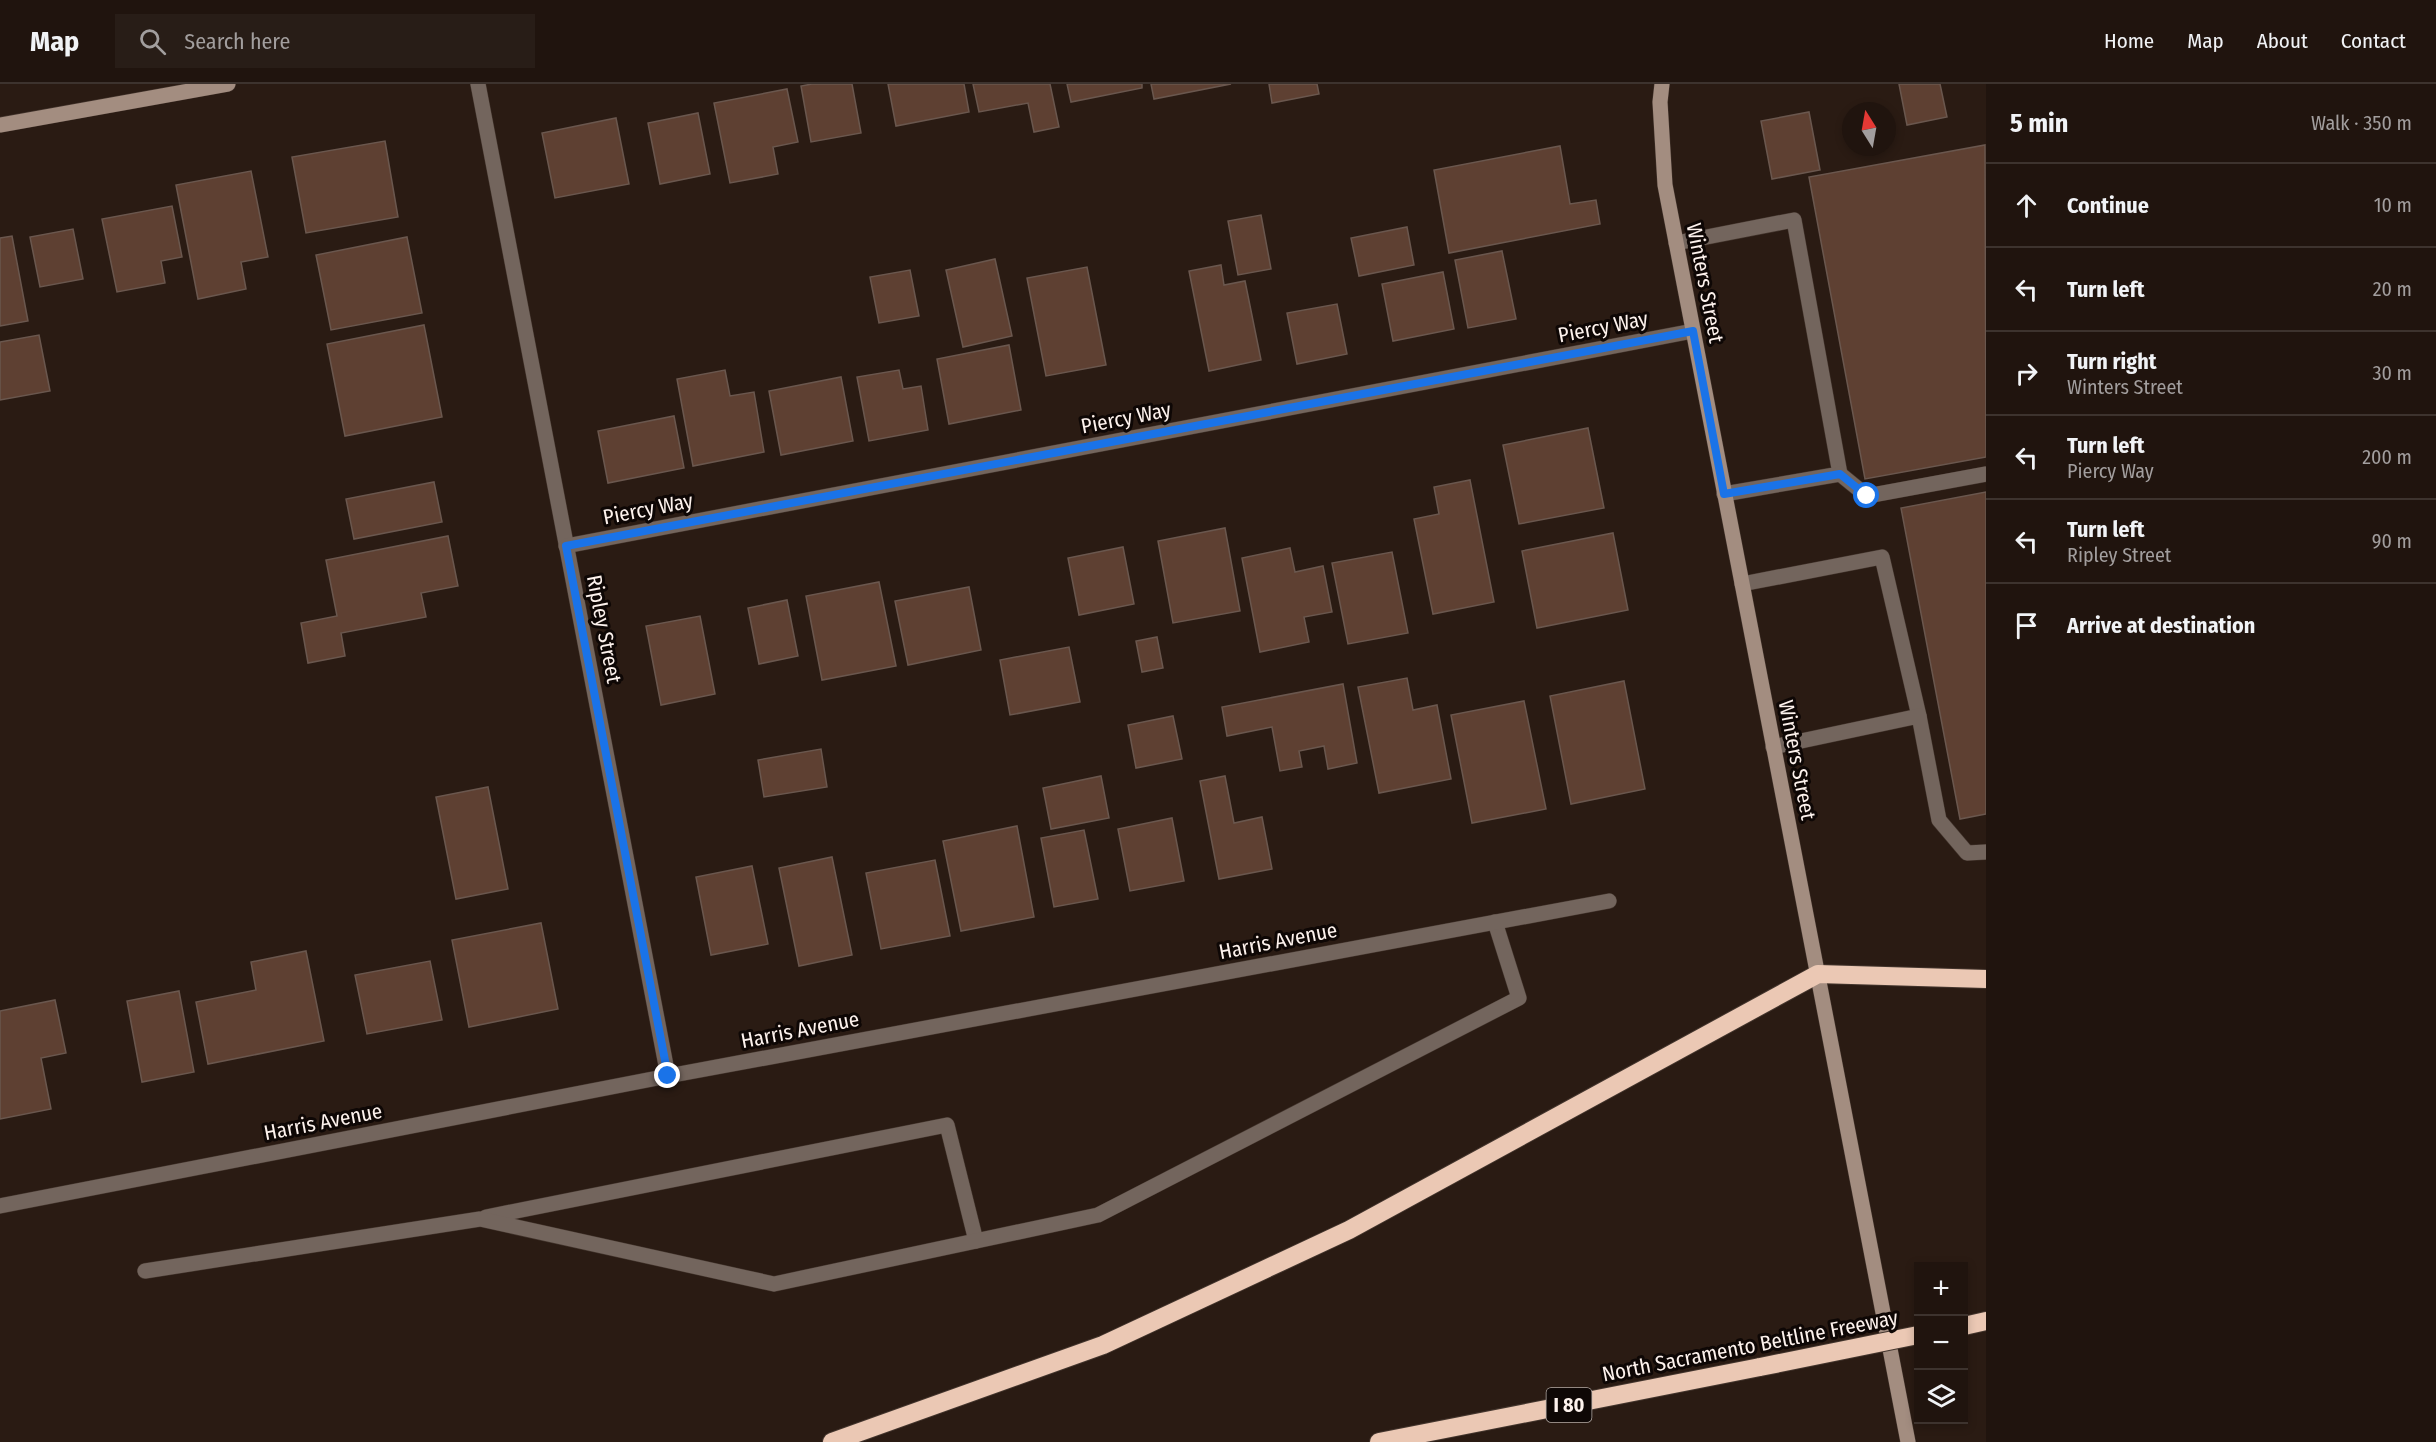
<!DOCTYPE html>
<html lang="en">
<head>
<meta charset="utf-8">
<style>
	body { margin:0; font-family:"Fira Sans Condensed",sans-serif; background:#281d17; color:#f1f3f6 }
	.controls { position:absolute; right:18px; bottom:18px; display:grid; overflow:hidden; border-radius:0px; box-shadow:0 3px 9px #0003 }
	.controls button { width:54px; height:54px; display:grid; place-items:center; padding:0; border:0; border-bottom:2px solid #3d332e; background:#20140e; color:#f1f3f6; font:30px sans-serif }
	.compass { position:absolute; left:1842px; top:18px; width:54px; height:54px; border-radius:50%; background:#20140e; box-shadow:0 3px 9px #0003; rotate:349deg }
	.stop { position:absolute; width:18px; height:18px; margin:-14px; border:4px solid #1a73e8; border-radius:50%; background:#fff }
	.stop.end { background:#1a73e8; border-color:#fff; box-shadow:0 2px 6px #0008 }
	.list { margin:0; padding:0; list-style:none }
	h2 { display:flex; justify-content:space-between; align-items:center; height:78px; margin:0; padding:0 24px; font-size:26px }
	h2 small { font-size:20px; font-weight:400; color:#a29e9e }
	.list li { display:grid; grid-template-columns:39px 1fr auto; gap:18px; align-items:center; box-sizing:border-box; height:84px; padding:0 24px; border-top:2px solid #3d332e }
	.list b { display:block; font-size:22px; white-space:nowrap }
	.list p { margin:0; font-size:20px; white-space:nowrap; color:#a29e9e }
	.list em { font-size:20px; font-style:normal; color:#a29e9e }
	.icon { flex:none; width:33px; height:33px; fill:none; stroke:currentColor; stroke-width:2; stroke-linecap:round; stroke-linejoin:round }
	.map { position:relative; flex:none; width:1986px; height:1358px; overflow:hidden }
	header { display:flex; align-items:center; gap:36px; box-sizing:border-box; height:84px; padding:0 30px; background:#20140e; border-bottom:2px solid #3d332e }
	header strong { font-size:28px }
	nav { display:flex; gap:33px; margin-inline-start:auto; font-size:21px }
	.search { width:420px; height:54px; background:#281d17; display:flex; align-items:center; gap:15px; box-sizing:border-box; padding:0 21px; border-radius:0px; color:#a29e9e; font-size:22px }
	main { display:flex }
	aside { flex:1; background:#20140e }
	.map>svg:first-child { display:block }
</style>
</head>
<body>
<header>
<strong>Map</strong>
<div class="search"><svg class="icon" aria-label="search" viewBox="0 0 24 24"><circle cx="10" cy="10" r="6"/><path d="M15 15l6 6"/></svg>Search here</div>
<nav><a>Home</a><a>Map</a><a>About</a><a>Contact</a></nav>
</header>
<main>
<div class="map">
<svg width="1986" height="1358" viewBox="0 0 1986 1358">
	<rect width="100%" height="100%" fill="#2a1b13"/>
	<g fill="#5e4032" stroke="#6a574e" stroke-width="1.5">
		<path d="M812,0H852L861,49L811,58L801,2Z"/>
		<path d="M888,0H964L969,28L896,42Z"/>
		<path d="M973,0H1050L1059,43L1034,48L1028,19L979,28Z"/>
		<path d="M1067,0H1142V4L1071,18Z"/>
		<path d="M1151,0H1231L1154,15Z"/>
		<path d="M1269,0H1317L1319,10L1272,19Z"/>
		<path d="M1899,0H1940L1947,33L1907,41Z"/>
		<path d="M787,5L798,58L773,63L778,90L730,99L714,19Z"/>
		<path d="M1809,28L1820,86L1772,95L1761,37Z"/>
		<path d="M698,29L710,90L660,100L648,39Z"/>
		<path d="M616,34L629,100L555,114L542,49Z"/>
		<path d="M385,57L398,133L306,149L292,73Z"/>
		<path d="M1985,61L1986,373L1865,395L1809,93Z"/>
		<path d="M1560,62L1570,120L1596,116L1600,140L1449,169L1434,86Z"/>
		<path d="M251,87L268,173L241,178L246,205L198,215L176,101Z"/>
		<path d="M172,122L182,173L161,177L165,199L117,208L102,135Z"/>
		<path d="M1261,131L1271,185L1238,191L1228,137Z"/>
		<path d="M1407,143L1414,181L1359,192L1351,154Z"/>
		<path d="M73,145L83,195L40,203L30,153Z"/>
		<path d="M12,152L28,237L0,242V154Z"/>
		<path d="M407,153L422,229L331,246L316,171Z"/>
		<path d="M1502,167L1516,235L1468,244L1455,176Z"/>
		<path d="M995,175L1012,252L963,263L946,186Z"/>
		<path d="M1221,181L1224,201L1245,197L1261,276L1209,287L1189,187Z"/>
		<path d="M1087,183L1106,281L1046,292L1027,194Z"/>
		<path d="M910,186L919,232L879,239L870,193Z"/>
		<path d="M1443,188L1454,245L1393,257L1382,200Z"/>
		<path d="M1337,220L1347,270L1297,280L1287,229Z"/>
		<path d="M424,241L442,333L345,352L327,260Z"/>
		<path d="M39,251L50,307L0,316V258Z"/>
		<path d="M1009,261L1021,326L949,340L937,275Z"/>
		<path d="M725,286L730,312L754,308L764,368L693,382L677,295Z"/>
		<path d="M899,286L903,305L921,302L928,346L869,357L857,293Z"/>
		<path d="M841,293L853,357L781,371L769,307Z"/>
		<path d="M674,332L684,384L608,399L598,347Z"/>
		<path d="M1588,344L1604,424L1519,440L1503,361Z"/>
		<path d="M1470,396L1494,518L1433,530L1414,435L1439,430L1434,403Z"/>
		<path d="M434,398L442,438L354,455L346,415Z"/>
		<path d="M1986,408V730L1960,735L1901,424Z"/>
		<path d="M1225,444L1240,527L1173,539L1158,457Z"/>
		<path d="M1613,449L1628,526L1537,544L1522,467Z"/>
		<path d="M448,452L458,502L421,509L426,533L341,549L345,572L308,579L301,539L337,532L326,476Z"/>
		<path d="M1123,463L1134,520L1079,531L1068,474Z"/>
		<path d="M1290,464L1295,488L1323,482L1332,528L1304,533L1309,558L1260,568L1242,474Z"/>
		<path d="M1392,468L1408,549L1348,560L1332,479Z"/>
		<path d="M879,498L896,582L822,596L806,512Z"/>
		<path d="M969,503L981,566L908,581L895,517Z"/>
		<path d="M787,516L798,572L759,580L748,524Z"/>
		<path d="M700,532L715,610L661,621L646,542Z"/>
		<path d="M1157,553L1163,584L1142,588L1136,557Z"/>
		<path d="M1069,563L1080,618L1010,631L1000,576Z"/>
		<path d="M1407,594L1413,626L1437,621L1451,695L1379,709L1358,603Z"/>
		<path d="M1624,597L1645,705L1571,720L1550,612Z"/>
		<path d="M1343,600L1357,679L1328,685L1324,662L1299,667L1302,683L1280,687L1272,643L1227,652L1222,623Z"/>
		<path d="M1524,617L1546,725L1472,739L1451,631Z"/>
		<path d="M1173,632L1182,675L1136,684L1128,641Z"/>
		<path d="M821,665L827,703L764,713L758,676Z"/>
		<path d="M1101,692L1109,734L1051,745L1043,704Z"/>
		<path d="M1225,692L1234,739L1262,733L1272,785L1219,795L1200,697Z"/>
		<path d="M488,703L508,805L456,815L436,713Z"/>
		<path d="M1172,734L1184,797L1130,807L1118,745Z"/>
		<path d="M1017,742L1034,833L961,847L943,757Z"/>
		<path d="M1084,746L1098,815L1054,823L1041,754Z"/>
		<path d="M832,773L852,871L799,882L779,784Z"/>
		<path d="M935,776L950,852L881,865L866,789Z"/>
		<path d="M752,782L768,860L711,871L696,793Z"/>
		<path d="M541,839L558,925L469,943L452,856Z"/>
		<path d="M306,867L324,957L208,980L196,918L256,906L251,878Z"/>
		<path d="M430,877L442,936L367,950L355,891Z"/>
		<path d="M179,907L194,988L142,998L127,917Z"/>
		<path d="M55,916L66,969L41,974L51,1025L0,1035V927Z"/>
	</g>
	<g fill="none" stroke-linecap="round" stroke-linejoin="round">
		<defs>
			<g id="lane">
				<path d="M1676,159L1794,136L1840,390L1724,410"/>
				<path d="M1840,390L1867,412L1986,390"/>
				<path d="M1742,500L1882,473L1919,632"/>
				<path d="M1773,663L1919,632L1939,736L1967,769L1986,768"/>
				<path d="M486,1133L947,1041L976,1157"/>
				<path d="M145,1187L480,1135L774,1200L1098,1131L1519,914L1495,838"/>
			</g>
			<g id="street">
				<path d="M478,0L668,992"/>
				<path d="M566,462L1693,247"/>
				<path d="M0,1122L668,992L1609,817"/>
			</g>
			<g id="secondary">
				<path d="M1662,0L1660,18L1665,101L1908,1358"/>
				<path d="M0,41L228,0"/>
			</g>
			<g id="highway">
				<path d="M1964,1242L1986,1237"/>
				<path d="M832,1358L1103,1261L1349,1146L1818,890L1986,895"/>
				<path d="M1379,1358L1760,1283"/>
			</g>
		</defs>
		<use href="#lane" stroke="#43352d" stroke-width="16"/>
		<use href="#street" stroke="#43352d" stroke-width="16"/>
		<use href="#secondary" stroke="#43352d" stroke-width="16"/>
		<use href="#highway" stroke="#43352d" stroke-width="20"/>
		<use href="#lane" stroke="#73655d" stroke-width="15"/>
		<use href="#street" stroke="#73655d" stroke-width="15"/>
		<use href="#secondary" stroke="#a38d80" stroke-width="15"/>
		<use href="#highway" stroke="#ebc8b4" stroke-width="18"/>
		<defs>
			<path id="highway-bridge" d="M1760,1283L1918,1251"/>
		</defs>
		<use href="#highway-bridge" stroke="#43352d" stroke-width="20" stroke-linecap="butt"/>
		<use href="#highway-bridge" stroke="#ebc8b4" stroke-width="18"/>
	</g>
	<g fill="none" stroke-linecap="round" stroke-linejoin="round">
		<path stroke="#1a73e8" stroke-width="8" d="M668,992L566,462L1693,247L1724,410L1840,390L1867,412"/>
	</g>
	<g text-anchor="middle" stroke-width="6" stroke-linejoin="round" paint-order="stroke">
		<rect fill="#0e0705" stroke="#b5aca7" stroke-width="1.5" x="1546.5" y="1304" width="45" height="34" rx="4.5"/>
		<g font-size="20" font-weight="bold" fill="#fdf2ed">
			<text x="1569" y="1328">I 80</text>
		</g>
		<g font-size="21" fill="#fdf2ed" stroke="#0e0705">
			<text transform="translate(1705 199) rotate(79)" y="7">Winters Street</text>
			<text transform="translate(1603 243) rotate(-11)" y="7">Piercy Way</text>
			<text transform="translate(1126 334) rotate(-11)" y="7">Piercy Way</text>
			<text transform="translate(648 425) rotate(-11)" y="7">Piercy Way</text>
			<text transform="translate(604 545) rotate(79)" y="7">Ripley Street</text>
			<text transform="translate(1797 676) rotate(79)" y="7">Winters Street</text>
			<text transform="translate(1278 857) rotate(-11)" y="7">Harris Avenue</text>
			<text transform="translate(800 946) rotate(-11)" y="7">Harris Avenue</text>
			<text transform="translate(323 1038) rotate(-11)" y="7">Harris Avenue</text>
			<text transform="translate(1750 1262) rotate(-11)" y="7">North Sacramento Beltline Freeway</text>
		</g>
	</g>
</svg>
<div class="controls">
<button>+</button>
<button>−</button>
<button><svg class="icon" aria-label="layers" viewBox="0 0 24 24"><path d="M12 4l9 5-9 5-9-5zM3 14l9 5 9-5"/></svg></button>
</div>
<svg class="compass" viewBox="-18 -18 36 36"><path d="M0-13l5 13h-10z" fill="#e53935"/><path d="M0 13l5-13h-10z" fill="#a29e9e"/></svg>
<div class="stop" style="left:1867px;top:412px"></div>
<div class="stop end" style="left:668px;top:992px"></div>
</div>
<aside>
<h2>5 min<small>Walk · 350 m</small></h2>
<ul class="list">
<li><svg class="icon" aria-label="ahead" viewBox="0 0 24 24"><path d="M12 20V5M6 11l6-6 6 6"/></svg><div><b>Continue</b></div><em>10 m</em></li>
<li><svg class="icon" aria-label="left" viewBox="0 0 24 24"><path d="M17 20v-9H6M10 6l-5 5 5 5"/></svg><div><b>Turn left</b></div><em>20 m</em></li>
<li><svg class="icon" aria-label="right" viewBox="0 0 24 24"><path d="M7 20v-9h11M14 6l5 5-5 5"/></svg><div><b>Turn right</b><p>Winters Street</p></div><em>30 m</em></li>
<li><svg class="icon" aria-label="left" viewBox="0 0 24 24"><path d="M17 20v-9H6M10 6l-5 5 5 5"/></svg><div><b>Turn left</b><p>Piercy Way</p></div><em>200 m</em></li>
<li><svg class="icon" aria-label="left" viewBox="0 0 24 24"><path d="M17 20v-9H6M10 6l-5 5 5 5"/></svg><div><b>Turn left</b><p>Ripley Street</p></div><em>90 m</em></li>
<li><svg class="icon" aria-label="arrive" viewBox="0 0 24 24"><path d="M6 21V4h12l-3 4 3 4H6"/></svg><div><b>Arrive at destination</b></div></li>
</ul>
</aside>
</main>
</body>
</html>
